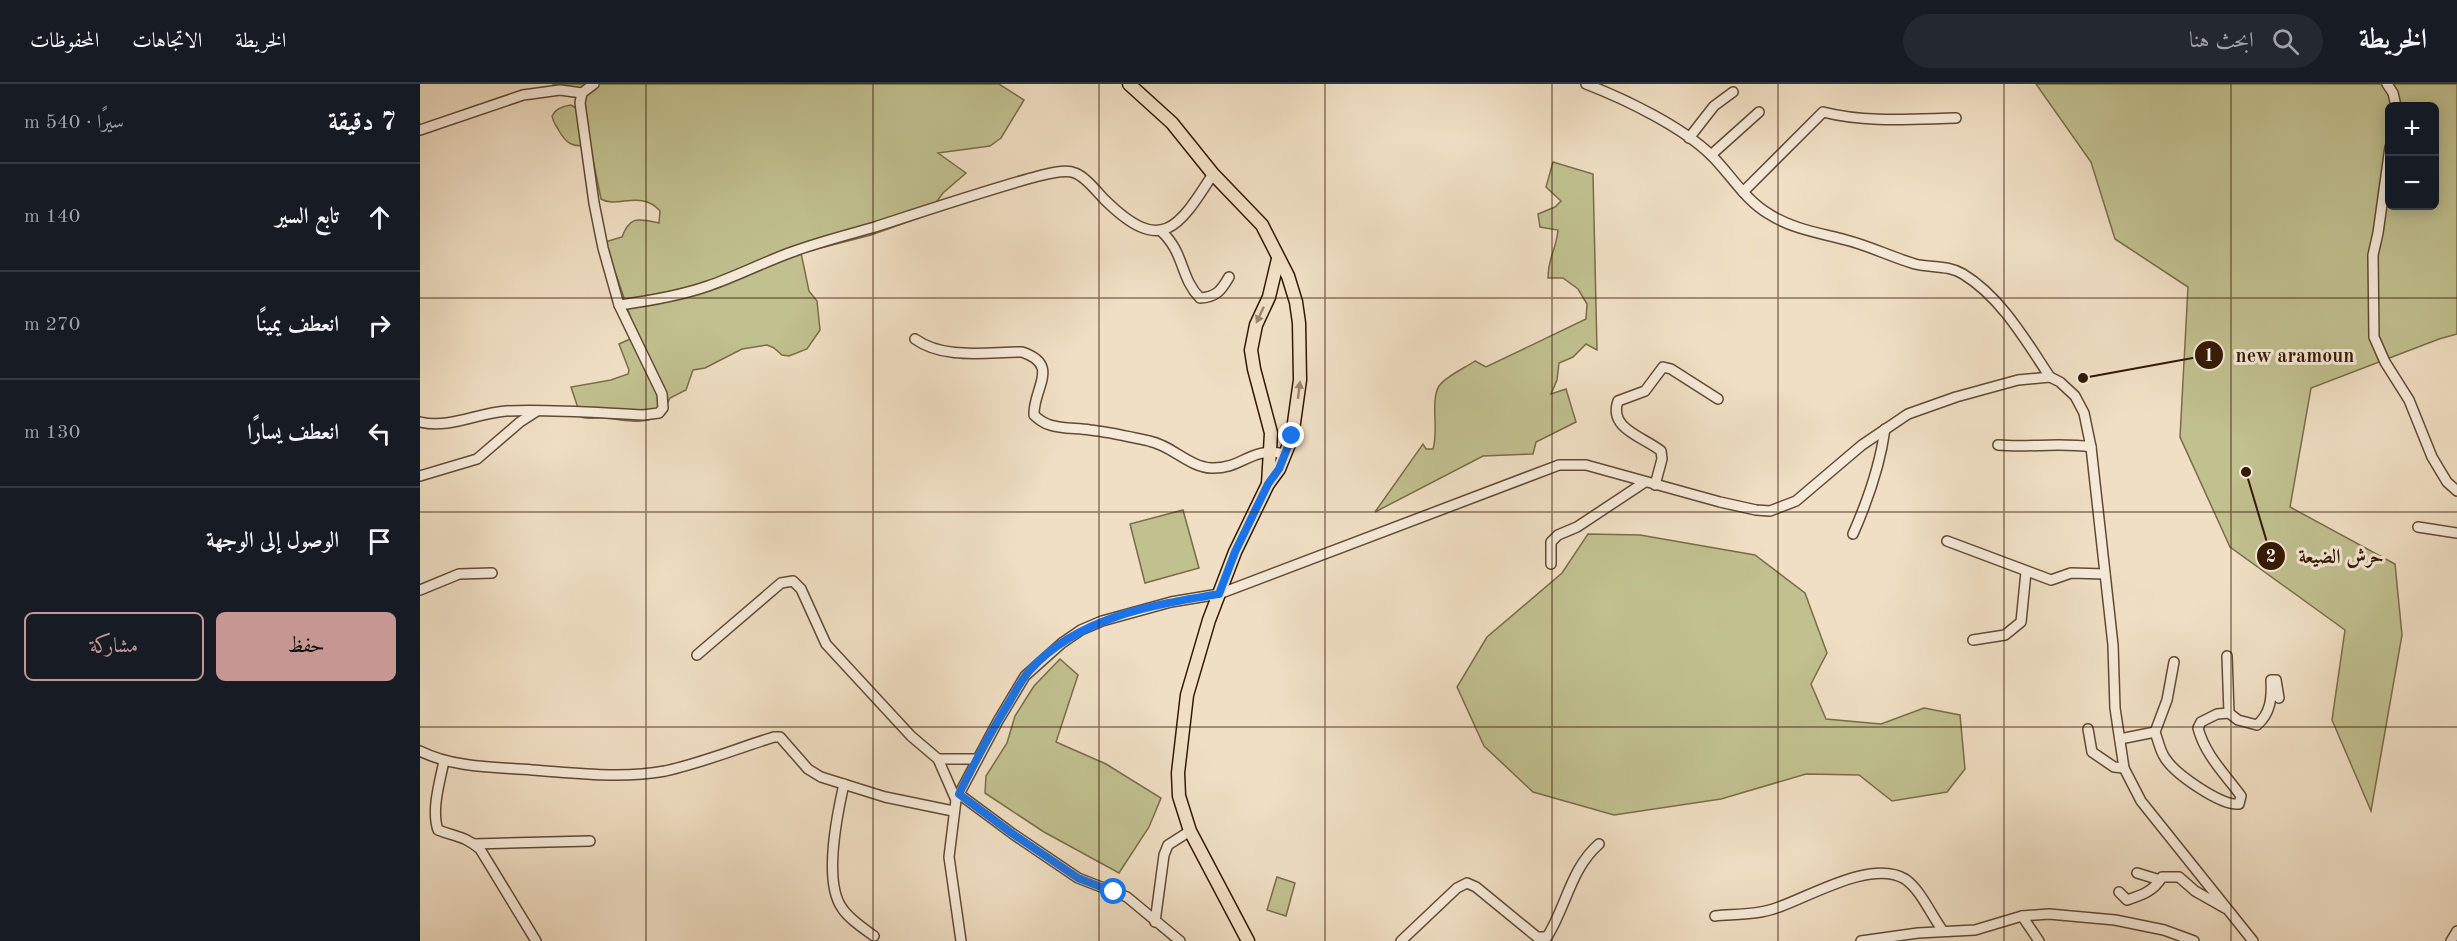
<!DOCTYPE html>
<html lang="ar">
<head>
<meta charset="utf-8">
<style>
	body { margin:0; font-family:"Old Standard TT",Amiri,serif; background:#242831; color:#f1f3f6; direction:rtl }
	.controls { position:absolute; right:18px; top:18px; display:grid; overflow:hidden; border-radius:9px; box-shadow:0 3px 15px #0003 }
	.controls button { width:54px; height:54px; display:grid; place-items:center; padding:0; border:0; border-bottom:2px solid #363941; background:#171b24; color:#f1f3f6; font:30px sans-serif }
	.stop { position:absolute; width:18px; height:18px; margin:-14px; border:4px solid #1a73e8; border-radius:50%; background:#fff }
	.stop.end { background:#1a73e8; border-color:#fff; box-shadow:0 2px 6px #0008 }
	.list { margin:0; padding:0; list-style:none }
	h2 { display:flex; justify-content:space-between; align-items:center; height:78px; margin:0; padding:0 24px; font-size:26px }
	h2 small { font-size:20px; font-weight:400; color:#9ea1a6 }
	.list li { display:grid; grid-template-columns:39px 1fr auto; gap:18px; align-items:center; box-sizing:border-box; height:108px; padding:0 24px; border-top:2px solid #363941 }
	.list b { display:block; font-size:22px; white-space:nowrap }
	.list em { font-size:20px; font-style:normal; color:#9ea1a6 }
	.actions { display:flex; gap:12px; padding:18px 24px }
	.actions a { flex:1; padding:14px 0; border:2px solid #c59692; border-radius:9px; text-align:center; font-size:21px; color:#c59692 }
	.actions .main { background:#c59692; color:#111 }
	.icon { flex:none; width:33px; height:33px; fill:none; stroke:currentColor; stroke-width:2; stroke-linecap:round; stroke-linejoin:round }
	.map { position:relative; flex:none; width:2037px; height:857px; overflow:hidden; direction:ltr }
	header { display:flex; align-items:center; gap:36px; box-sizing:border-box; height:84px; padding:0 30px; background:#171b24; border-bottom:2px solid #363941 }
	header strong { font-size:28px }
	nav { display:flex; gap:33px; margin-inline-start:auto; font-size:21px }
	.search { width:420px; height:54px; background:#242831; display:flex; align-items:center; gap:15px; box-sizing:border-box; padding:0 21px; border-radius:33px; color:#9ea1a6; font-size:22px }
	main { display:flex }
	aside { flex:1; background:#171b24 }
	.map>svg:first-child { display:block }
</style>
</head>
<body>
<header>
<strong>الخريطة</strong>
<div class="search"><svg class="icon" aria-label="search" viewBox="0 0 24 24"><circle cx="10" cy="10" r="6"/><path d="M15 15l6 6"/></svg>ابحث هنا</div>
<nav><a>الخريطة</a><a>الاتجاهات</a><a>المحفوظات</a></nav>
</header>
<main>
<div class="map">
<svg width="2037" height="857" viewBox="0 0 2037 857">
	<rect width="100%" height="100%" fill="#f0dfc4"/>
	<filter id="stains"><feTurbulence type="fractalNoise" baseFrequency=".00333" numOctaves="4"/><feColorMatrix values="0 0 0 0 .2 0 0 0 0 .09 0 0 0 0 .02 0 0 0 .5 -.17"/></filter>
	<radialGradient id="worn" r=".72"><stop offset=".6" stop-color="#630" stop-opacity="0"/><stop offset="1" stop-color="#630" stop-opacity=".3"/></radialGradient>
	<g fill="#c1c08f" stroke="#7a6c49" stroke-width="1.5" fill-rule="evenodd">
		<path d="M133,0H579L604,16L581,54L570,62L518,69L546,89L523,109L507,131L451,151L381,169L389,207L397,217L400,246L387,265L369,272L362,271L354,264L347,261L322,265L285,284L273,286L266,306L250,314C236,347 212,336 184,334C175,333 170,336 161,333L151,303L191,296L208,290L209,286L199,260L217,252L185,158L202,153C210,131 219,135 239,139L240,127C221,105 197,125 181,115L170,61C153,64 146,60 138,45C135,40 133,38 132,32C135,25 143,22 151,21L164,29L166,23L160,13L134,5Z"/>
		<path d="M1616,0H2037V250L2019,255L1891,304L1870,423L1975,480L1982,551L1951,727L1912,636L1925,546L1810,463L1760,353L1768,203L1695,155L1671,78ZM1970,22H2014V122H1970Z"/>
		<path d="M1133,78L1173,90L1177,266L1166,260L1153,273L1139,279L1137,296L1131,310L1146,305L1156,338L1116,358L1113,370L1063,372L955,428L1003,360L1006,365H1013C1019,347 1010,317 1019,302C1026,292 1045,284 1055,277L1066,283L1166,235L1167,220L1158,205L1143,194H1128C1128,173 1136,167 1138,146L1120,143L1118,130L1135,123L1141,117L1126,103Z"/>
		<path d="M763,426L779,484L725,499L710,440Z"/>
		<path d="M1168,450L1220,451L1335,471L1385,509L1407,569L1391,600L1406,635L1461,640L1504,624L1540,631L1545,685L1527,708L1472,717L1439,691L1386,690L1301,715L1194,731L1113,708L1064,662L1037,603L1067,553L1142,489Z"/>
		<path d="M640,575L658,591L636,658L686,680L741,714L729,743L699,789L624,748L565,709L566,692L587,659L595,632L614,602Z"/>
		<path d="M857,793L875,799L866,832L847,826Z"/>
	</g>
	<g fill="none" stroke-linecap="round" stroke-linejoin="round">
		<defs>
			<g id="minor">
				<path d="M1166,0C1205,15 1263,43 1292,72C1311,91 1325,116 1349,130C1372,145 1400,149 1426,156C1450,162 1471,173 1495,180C1511,184 1528,181 1543,190C1581,213 1606,257 1630,293"/>
				<path d="M1967,0L1973,9L1976,22"/>
				<path d="M0,46L103,11L140,6L162,9"/>
				<path d="M1269,54L1294,22L1313,8"/>
				<path d="M1970,63L1958,149L1953,171L1954,253L1965,278L1989,316L2012,373L2027,398L2037,407"/>
				<path d="M1291,71L1339,28"/>
				<path d="M1323,108L1403,28C1446,39 1492,35 1536,34"/>
				<path d="M741,147C765,169 760,194 780,214C796,213 801,207 809,193"/>
				<path d="M199,221C229,217 259,212 288,202C317,192 344,178 372,168C399,158 427,151 455,143C507,126 558,109 611,94C623,91 644,84 655,89C666,93 677,108 685,116C741,171 758,145 793,90"/>
				<path d="M495,255C524,276 567,268 602,268C641,281 613,304 614,331C619,336 623,339 630,341C642,345 657,344 670,346C690,348 710,353 729,357C751,361 769,383 791,384C824,385 829,362 865,370"/>
				<path d="M0,338C29,345 57,329 86,327C131,325 178,329 223,331L239,329L243,324L242,310L199,221L183,164L174,119L160,19L162,9L174,0"/>
				<path d="M1578,361C1609,364 1639,358 1671,363"/>
				<path d="M0,392L57,375L100,338L117,327"/>
				<path d="M1235,401L1242,375L1241,367C1224,353 1188,345 1198,317L1225,307L1243,283L1251,285L1298,315"/>
				<path d="M1998,443L2037,449"/>
				<path d="M1433,450C1448,416 1460,382 1465,345"/>
				<path d="M1527,457L1631,496L1651,489L1685,490"/>
				<path d="M1131,480V458L1138,451L1157,443L1225,398"/>
				<path d="M0,506L39,490L72,489"/>
				<path d="M1553,556L1585,551L1601,538L1606,488"/>
				<path d="M277,571L361,499L373,497L381,505L406,560L491,652L518,675L536,716"/>
				<path d="M1809,629L1818,636L1837,641C1851,629 1852,613 1851,596H1856L1859,614"/>
				<path d="M1668,645L1672,668L1694,683L1704,684"/>
				<path d="M1735,648C1738,656 1740,667 1745,674C1755,690 1801,722 1819,720L1821,712C1805,690 1785,671 1778,644L1781,638L1797,630L1809,629L1807,572"/>
				<path d="M1700,655L1735,648L1747,616L1754,578"/>
				<path d="M0,667C34,684 75,683 112,686C156,689 201,695 245,687C282,679 318,664 354,653H360L388,685L401,693L465,713L533,727"/>
				<path d="M518,675H557"/>
				<path d="M24,677C20,697 11,726 18,746C36,753 45,752 60,765L116,857"/>
				<path d="M424,700C417,731 403,797 422,824C429,835 443,844 454,852"/>
				<path d="M539,710L593,750L658,794L707,813L760,857"/>
				<path d="M54,760L170,757"/>
				<path d="M1717,789L1740,796"/>
				<path d="M1699,808L1707,816C1722,811 1734,807 1742,793H1759L1775,807L1805,824"/>
				<path d="M1295,832C1316,830 1339,831 1359,823C1391,812 1452,775 1485,795C1501,806 1511,831 1523,847"/>
				<path d="M1602,832L1619,857"/>
				<path d="M735,838L744,771L748,761L770,747"/>
				<path d="M541,857L529,773L536,716L578,637L605,592L642,559L661,546L682,537L751,518L799,510L1139,381H1166L1300,418L1336,426L1350,427L1376,417L1442,361L1488,330L1536,313L1598,296L1630,293L1640,298L1655,312L1664,329L1671,363L1693,561L1695,624L1704,684L1721,717L1833,857"/>
				<path d="M981,857L1037,804L1047,799L1056,803L1117,853H1127C1146,823 1151,784 1179,760"/>
				<path d="M1441,857L1498,849L1555,846L1602,832L1629,830L1695,836L1744,846L1774,857"/>
				<path d="M2031,857L2037,847"/>
			</g>
			<g id="major">
				<path d="M709,0L752,39L793,90L842,141L868,192L876,218L879,239L880,296L872,353L859,385L848,400L815,468L789,536L767,611L758,689L759,712L770,747L828,857"/>
				<path d="M848,400L851,349L834,285L831,266L836,241L849,213L858,175"/>
			</g>
		</defs>
		<use href="#minor" stroke="#624a33" stroke-width="12"/>
		<use href="#major" stroke="#331803" stroke-width="15"/>
		<use href="#minor" stroke="#f5ead9" stroke-width="9"/>
		<use href="#major" stroke="#f0dfc4" stroke-width="12"/>
	</g>
	<defs><path id="oneway-solid" d="M-6-.8H1V-3.2L6.5 0L1 3.2V.8H-6Z" transform="scale(1.5)"/></defs>
	<g fill="#9b856d">
		<use href="#oneway-solid" transform="translate(840 231) rotate(115)"/>
		<use href="#oneway-solid" transform="translate(879 306) rotate(-83)"/>
	</g>
	<g fill="none" stroke-linecap="round" stroke-linejoin="round">
		<path stroke="#1a73e8" stroke-width="8" d="M694,808L658,794L593,750L539,710C555,678 571,647 590,617C596,606 602,595 610,586C658,533 732,521 799,510L815,468L848,400L859,385L872,352"/>
	</g>
	<path fill="none" stroke="#331803" stroke-width="1.5" stroke-opacity="0.55" d="M226,0V857M453,0V857M679,0V857M905,0V857M1132,0V857M1358,0V857M1584,0V857M1811,0V857M0,214H2037M0,428H2037M0,643H2037"/>
	<path fill="none" stroke="#331803" stroke-width="2" d="M1663 294L1789 271M1826 388L1851 472"/>
	<g fill="#331803" stroke="#f5ead9" stroke-width="2">
		<circle cx="1663" cy="294" r="6"/>
		<circle cx="1826" cy="388" r="6"/>
		<circle cx="1789" cy="271" r="15"/>
		<circle cx="1851" cy="472" r="15"/>
	</g>
	<g font-size="18" text-anchor="middle" font-weight="bold" fill="#fff">
		<text x="1789" y="277">1</text>
		<text x="1851" y="478">2</text>
	</g>
	<g font-size="20" text-anchor="middle" font-weight="bold" fill="#331803" stroke="#f5ead9" stroke-width="6" stroke-linejoin="round" paint-order="stroke">
		<text x="1875" y="278">new aramoun</text>
		<text x="1921" y="479">حرش الضيعة</text>
	</g>
	<rect width="100%" height="100%" filter="url(#stains)"/>
	<rect width="100%" height="100%" fill="url(#worn)"/>
</svg>
<div class="controls">
<button>+</button>
<button>−</button>
</div>
<div class="stop" style="left:694px;top:808px"></div>
<div class="stop end" style="left:872px;top:352px"></div>
</div>
<aside>
<h2>7 دقيقة<small>سيرًا · 540 m</small></h2>
<ul class="list">
<li><svg class="icon" aria-label="ahead" viewBox="0 0 24 24"><path d="M12 20V5M6 11l6-6 6 6"/></svg><div><b>تابع السير</b></div><em>140 m</em></li>
<li><svg class="icon" aria-label="right" viewBox="0 0 24 24"><path d="M7 20v-9h11M14 6l5 5-5 5"/></svg><div><b>انعطف يمينًا</b></div><em>270 m</em></li>
<li><svg class="icon" aria-label="left" viewBox="0 0 24 24"><path d="M17 20v-9H6M10 6l-5 5 5 5"/></svg><div><b>انعطف يسارًا</b></div><em>130 m</em></li>
<li><svg class="icon" aria-label="arrive" viewBox="0 0 24 24"><path d="M6 21V4h12l-3 4 3 4H6"/></svg><div><b>الوصول إلى الوجهة</b></div></li>
</ul>
<div class="actions"><a class="main">حفظ</a><a>مشاركة</a></div>
</aside>
</main>
</body>
</html>
